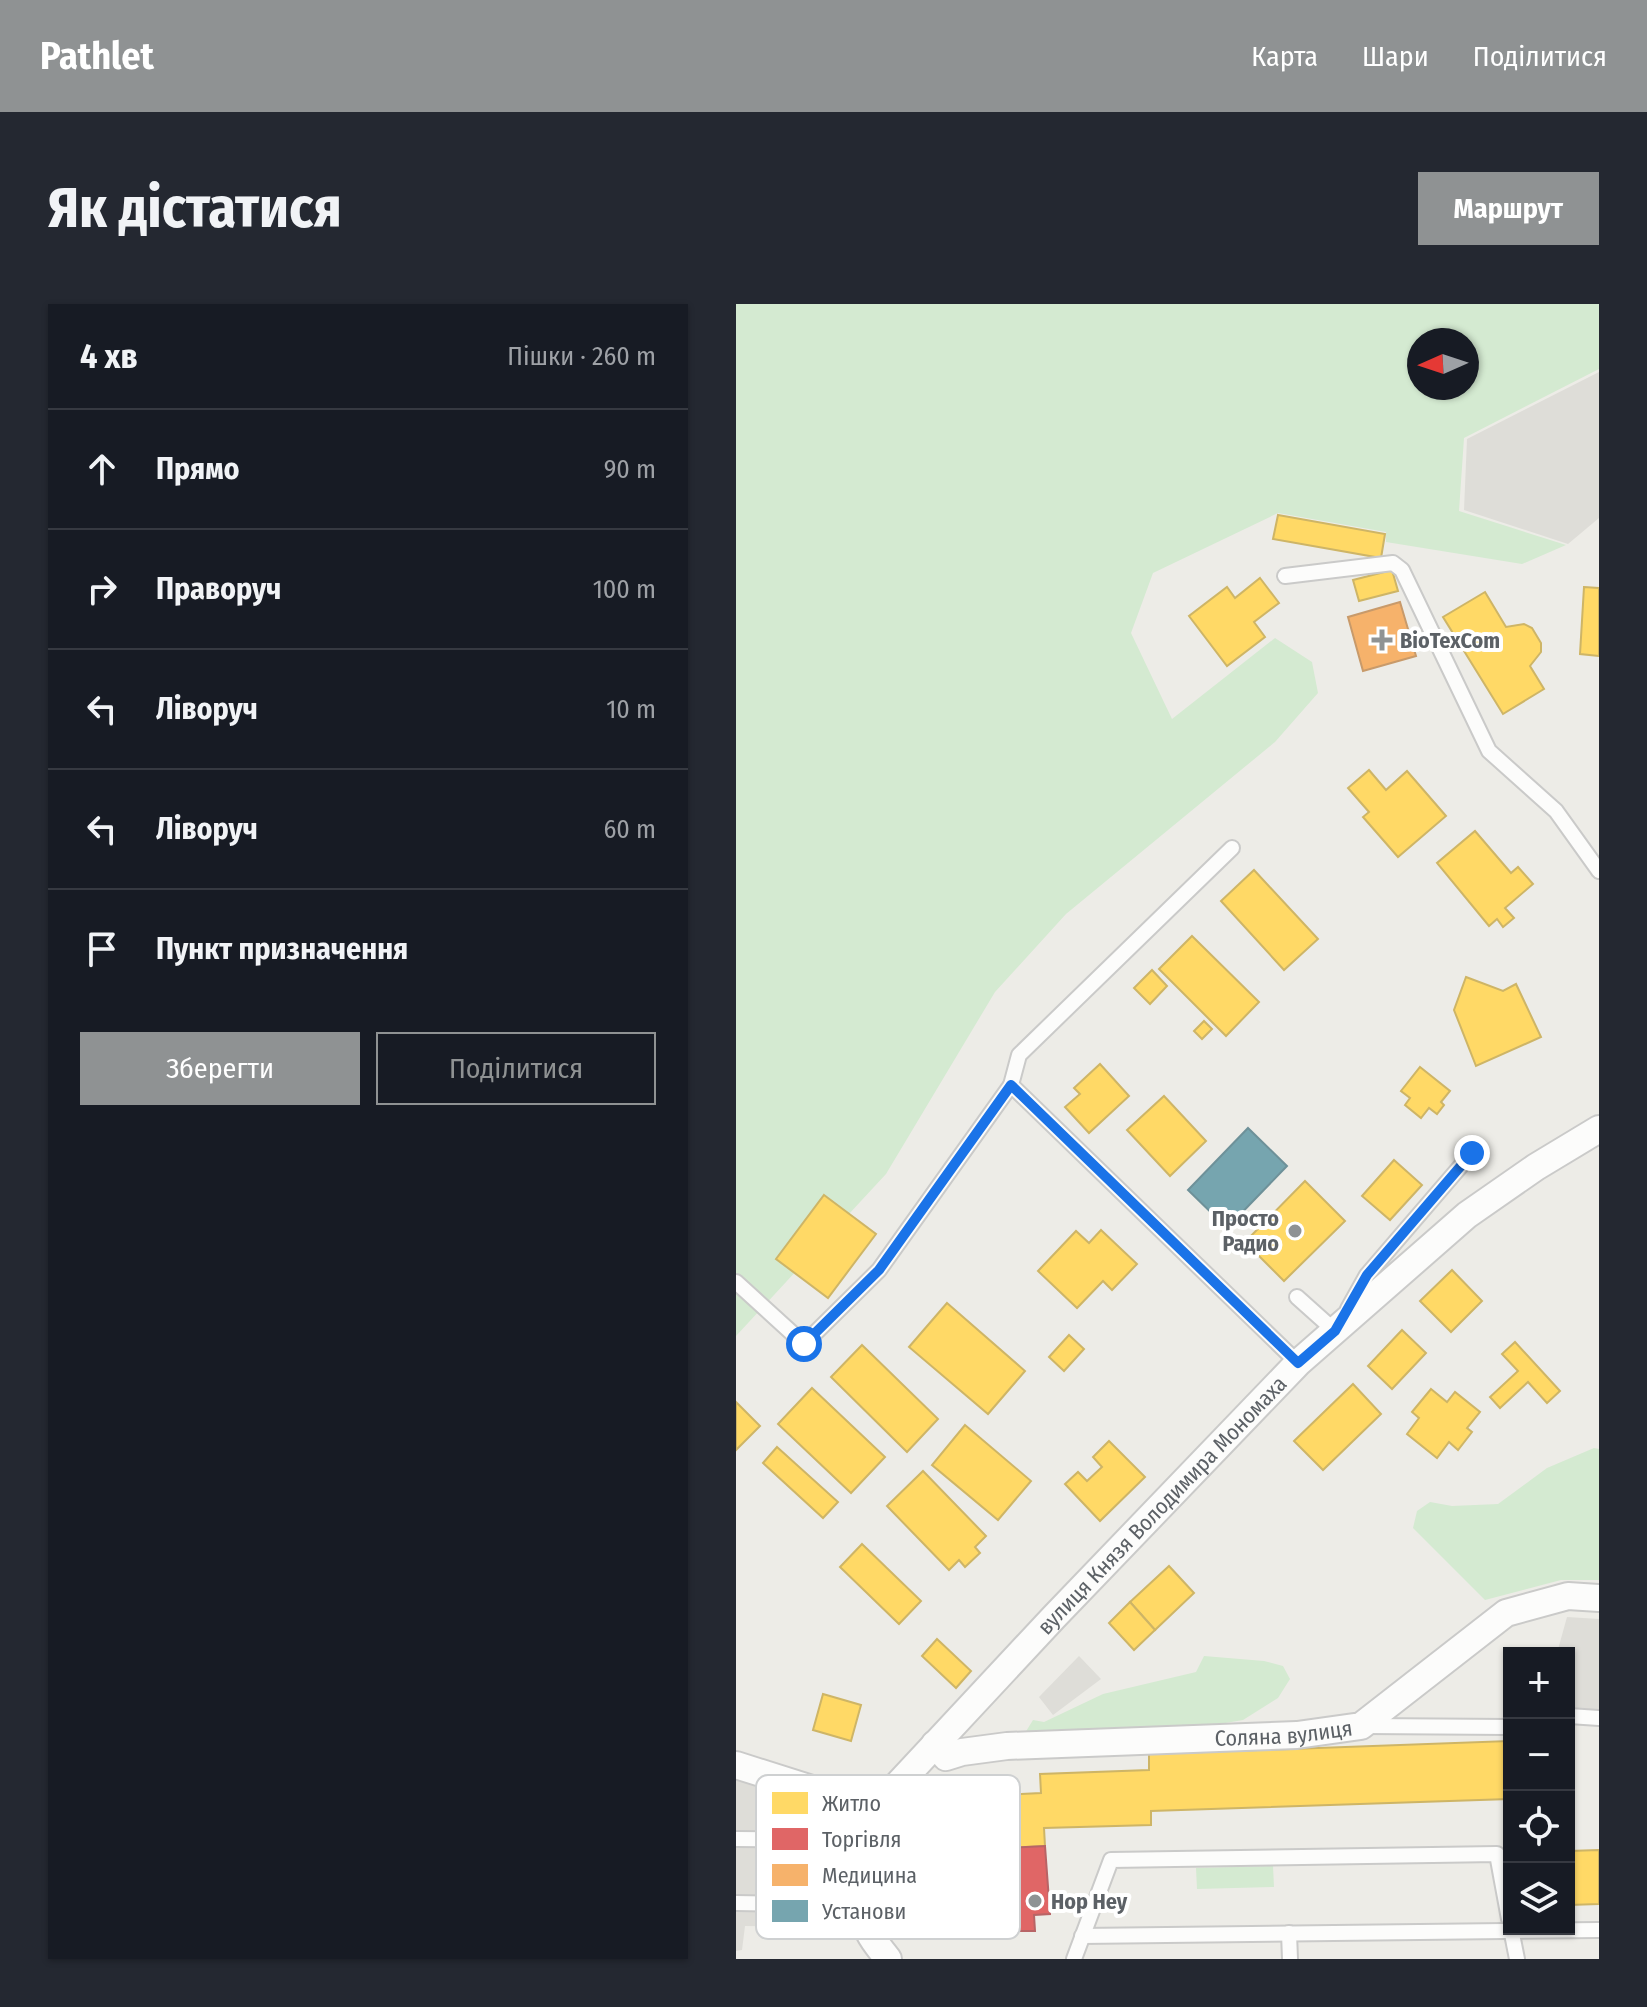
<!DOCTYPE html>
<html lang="uk">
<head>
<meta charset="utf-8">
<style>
	body { margin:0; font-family:"Fira Sans Condensed",sans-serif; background:#242831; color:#f1f3f6 }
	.controls { position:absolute; right:24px; bottom:24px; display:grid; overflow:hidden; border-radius:0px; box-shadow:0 2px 6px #0004 }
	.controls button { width:72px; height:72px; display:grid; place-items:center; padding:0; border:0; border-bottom:2px solid #363941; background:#171b24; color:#f1f3f6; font:40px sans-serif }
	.compass { position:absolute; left:671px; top:24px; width:72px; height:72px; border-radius:50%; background:#171b24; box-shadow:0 2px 6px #0004; rotate:267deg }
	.stop { position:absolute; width:24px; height:24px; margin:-18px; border:6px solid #1a73e8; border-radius:50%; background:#fff }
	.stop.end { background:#1a73e8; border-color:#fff; box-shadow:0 2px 8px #0008 }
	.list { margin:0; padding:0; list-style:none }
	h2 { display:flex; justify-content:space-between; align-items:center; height:104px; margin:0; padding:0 32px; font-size:34px }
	h2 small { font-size:26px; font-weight:400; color:#9ea1a6 }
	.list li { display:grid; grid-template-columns:52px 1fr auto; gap:24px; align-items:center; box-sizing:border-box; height:120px; padding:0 32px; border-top:2px solid #363941 }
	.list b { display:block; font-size:30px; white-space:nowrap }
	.list em { font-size:26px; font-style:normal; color:#9ea1a6 }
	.actions { display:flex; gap:16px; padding:24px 32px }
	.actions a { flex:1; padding:18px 0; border:2px solid #8f9293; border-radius:0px; text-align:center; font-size:28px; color:#8f9293 }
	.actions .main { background:#8f9293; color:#fff }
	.icon { flex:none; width:44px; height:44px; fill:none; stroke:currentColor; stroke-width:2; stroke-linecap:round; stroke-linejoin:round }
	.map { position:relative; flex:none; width:863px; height:1655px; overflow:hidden; border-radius:0px }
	header { display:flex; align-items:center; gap:48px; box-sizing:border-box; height:112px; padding:0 40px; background:#8f9293; color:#fff }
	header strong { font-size:38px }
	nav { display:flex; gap:44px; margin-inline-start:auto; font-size:28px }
	.intro { display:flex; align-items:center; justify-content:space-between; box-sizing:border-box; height:192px; padding:0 48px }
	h1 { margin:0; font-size:56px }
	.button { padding:20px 36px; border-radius:0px; background:#8f9293; color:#fff; font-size:28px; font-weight:700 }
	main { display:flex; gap:48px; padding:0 48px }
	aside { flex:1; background:#171b24; border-radius:0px; box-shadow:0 2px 6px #0004 }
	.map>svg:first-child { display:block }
</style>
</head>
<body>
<header>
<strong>Pathlet</strong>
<nav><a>Карта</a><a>Шари</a><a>Поділитися</a></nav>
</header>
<div class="intro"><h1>Як дістатися</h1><a class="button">Маршрут</a></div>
<main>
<aside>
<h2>4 хв<small>Пішки · 260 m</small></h2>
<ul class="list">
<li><svg class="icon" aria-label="ahead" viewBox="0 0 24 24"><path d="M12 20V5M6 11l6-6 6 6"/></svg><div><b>Прямо</b></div><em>90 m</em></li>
<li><svg class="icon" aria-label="right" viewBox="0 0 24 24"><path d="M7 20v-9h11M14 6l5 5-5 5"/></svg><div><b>Праворуч</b></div><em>100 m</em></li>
<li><svg class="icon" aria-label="left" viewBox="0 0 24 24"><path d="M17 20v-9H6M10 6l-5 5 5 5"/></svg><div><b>Ліворуч</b></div><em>10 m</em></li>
<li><svg class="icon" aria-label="left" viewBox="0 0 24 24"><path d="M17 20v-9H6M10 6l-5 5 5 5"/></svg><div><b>Ліворуч</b></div><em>60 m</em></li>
<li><svg class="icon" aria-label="arrive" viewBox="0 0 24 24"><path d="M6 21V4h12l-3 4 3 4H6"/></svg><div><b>Пункт призначення</b></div></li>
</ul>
<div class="actions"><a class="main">Зберегти</a><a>Поділитися</a></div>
</aside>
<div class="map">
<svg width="863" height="1655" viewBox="0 0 863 1655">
	<rect width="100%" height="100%" fill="#edece7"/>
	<g fill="#deddd8">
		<path d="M863,68V214L832,240L728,206L731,135Z"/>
		<path d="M831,1313L863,1315V1423L833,1411V1349H821Z"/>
		<path d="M343,1352L365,1375L317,1411L303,1393Z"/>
		<path d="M0,1461L125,1500L111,1576V1624L9,1622L6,1646L0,1647Z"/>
	</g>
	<g fill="#d4ead1" fill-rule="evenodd">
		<path d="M0,0H863V65L728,134L723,207L830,241L786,260L650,238V228L542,209L417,269L395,329L436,415L539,334L576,358L582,389L539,438L330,610L259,688L150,870L0,1032ZM683,36H731V84H683Z"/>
		<path d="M858,1144L863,1145V1276H825L749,1296L677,1224L681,1207L694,1198L716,1202L762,1200L811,1164Z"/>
		<path d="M468,1352L528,1357L547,1362L554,1375L542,1394L507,1416L448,1426L289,1429L297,1416L308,1418L367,1390L460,1368Z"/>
		<path d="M537,1562L538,1583L461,1585L460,1564Z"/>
	</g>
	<g fill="#ffd966" stroke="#ceb566" stroke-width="2">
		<path d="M542,211L649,230L645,254L537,235Z"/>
		<path d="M656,266L662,287L623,297L617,276Z"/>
		<path d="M524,274L543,299L518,318L529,333L491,362L453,312L491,283L499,294Z"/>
		<path d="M848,283L863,284V352L844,350Z"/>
		<path d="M749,288L770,323L788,320L796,324L805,339V348L794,362L808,385L767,410L707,313Z"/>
		<path d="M633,466L650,486L671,467L710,512L662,553L627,513L633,508L612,484Z"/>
		<path d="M739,527L775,569L782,563L797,580L769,604L778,614L767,623L761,615L753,622L701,559Z"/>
		<path d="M518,566L582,635L548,666L485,597Z"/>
		<path d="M456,632L523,698L490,732L423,665Z"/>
		<path d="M416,666L431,682L414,700L398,684Z"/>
		<path d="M730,673L767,687L780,680L805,733L740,762L718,706Z"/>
		<path d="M468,717L476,725L466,735L458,727Z"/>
		<path d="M364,760L393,792L353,829L329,803L344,790L338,784Z"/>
		<path d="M684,763L714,787L705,798L708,801L701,810L693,804L685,814L669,801L674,794L665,787Z"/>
		<path d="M428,792L470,837L434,872L391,826Z"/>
		<path d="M658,856L686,881L654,916L626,892Z"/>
		<path d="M569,877L609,917L548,977L509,938Z"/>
		<path d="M88,891L140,930L92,994L40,955Z"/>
		<path d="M365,926L401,960L376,986L367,977L341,1004L302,967L340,927L353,939Z"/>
		<path d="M716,966L746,997L715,1028L684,997Z"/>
		<path d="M211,999L289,1067L252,1110L173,1043Z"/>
		<path d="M666,1026L690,1049L656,1085L632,1062Z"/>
		<path d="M333,1031L348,1045L328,1067L313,1053Z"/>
		<path d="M779,1038L824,1087L811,1099L792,1078L764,1104L754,1093L782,1067L766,1050Z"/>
		<path d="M126,1041L202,1115L171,1148L95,1073Z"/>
		<path d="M617,1080L645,1110L587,1166L558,1137Z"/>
		<path d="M76,1084L149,1153L115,1189L42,1120Z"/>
		<path d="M695,1085L711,1098L719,1088L744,1108L731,1124L736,1128L722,1146L713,1138L701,1154L671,1130L683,1114L676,1108Z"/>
		<path d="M0,1098L24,1122L0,1146Z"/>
		<path d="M229,1121L295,1177L262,1216L196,1161Z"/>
		<path d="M373,1137L409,1173L364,1217L329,1180L342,1168L351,1177L366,1163L357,1153Z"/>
		<path d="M41,1143L102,1198L87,1214L27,1159Z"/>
		<path d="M187,1167L250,1232L239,1243L244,1249L229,1263L223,1256L213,1266L151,1202Z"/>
		<path d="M126,1240L185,1297L163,1320L104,1263Z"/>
		<path d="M433,1262L458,1289L419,1326L394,1298Z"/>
		<path d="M394,1298L419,1326L398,1346L373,1319Z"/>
		<path d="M201,1335L235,1367L220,1384L186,1352Z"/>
		<path d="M87,1390L125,1401L115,1437L77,1426Z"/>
		<path d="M773,1437V1495L415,1507V1521L308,1524L309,1542L199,1548L196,1494L305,1489L304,1470L413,1466V1450Z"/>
		<path d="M863,1546V1600L833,1601V1547Z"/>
	</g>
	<path fill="#e06666" stroke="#b86466" stroke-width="2" d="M197,1508L199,1548L309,1542L314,1610L298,1611L299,1627H199L179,1618L168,1599L166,1577L177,1515Z"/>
	<path fill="#f6b26b" stroke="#c89a6a" stroke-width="2" d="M664,298L680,352L627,367L612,313Z"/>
	<path fill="#76a5af" stroke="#6e9199" stroke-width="2" d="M512,824L551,862L491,924L452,886Z"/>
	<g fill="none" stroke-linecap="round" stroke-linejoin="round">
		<defs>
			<g id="service">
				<path d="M549,272L657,259L666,266L753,447L820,507L863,567"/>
				<path d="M496,544L283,751L275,781L562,1059"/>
				<path d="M0,978L68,1040L143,966L275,781"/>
				<path d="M561,993L599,1027L602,1023"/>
				<path d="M612,1005L631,971L736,849"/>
				<path d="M833,1412L863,1414"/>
				<path d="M629,1422L773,1423"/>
				<path d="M0,1535L122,1536"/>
				<path d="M0,1599L100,1601L123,1596"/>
				<path d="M775,1625L781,1655"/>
				<path d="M553,1629L554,1655"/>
				<path d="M346,1632L863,1626"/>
				<path d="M338,1655L375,1556L761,1550L773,1615"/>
			</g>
			<g id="minor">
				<path id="s1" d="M199,1440L210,1453L226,1448L271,1442L561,1431L625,1422L770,1309L832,1292L863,1294"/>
				<path d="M0,1461L139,1505"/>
				<path id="s2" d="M152,1655C146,1647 138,1638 134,1630C115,1592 113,1539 139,1505L318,1313L562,1059L731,911L800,863L863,825"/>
			</g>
		</defs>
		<use href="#service" stroke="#cacac9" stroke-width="18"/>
		<use href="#minor" stroke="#cacac9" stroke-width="30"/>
		<use href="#service" stroke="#fcfcfb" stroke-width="14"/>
		<use href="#minor" stroke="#fcfcfb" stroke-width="26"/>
	</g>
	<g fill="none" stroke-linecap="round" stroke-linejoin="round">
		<path stroke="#1a73e8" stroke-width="10" d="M68,1040L143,966L275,781L562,1059L599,1027L631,971L736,849"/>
	</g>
	<g fill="#8f9293" stroke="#fff" stroke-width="3">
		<path d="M642 324h8v8h8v8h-8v8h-8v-8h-8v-8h8z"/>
		<circle cx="559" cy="927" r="8"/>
		<circle cx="299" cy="1597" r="8"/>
	</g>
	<g text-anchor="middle" stroke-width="8" stroke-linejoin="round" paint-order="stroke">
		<g font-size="22" font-weight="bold" fill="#5c6166" stroke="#fff" text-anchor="start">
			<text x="664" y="344">BioTexCom</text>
			<text x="543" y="922" text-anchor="end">Просто<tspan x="543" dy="25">Радио</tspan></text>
			<text x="315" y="1605">Hop Hey</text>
		</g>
		<g font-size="22" fill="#5c6166" stroke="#fff">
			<text dy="8" stroke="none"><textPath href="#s2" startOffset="580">вулиця Князя Володимира Мономаха</textPath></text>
			<text dy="8" stroke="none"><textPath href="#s1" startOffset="356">Соляна вулиця</textPath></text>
		</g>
	</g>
	<rect x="20" y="1471" width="264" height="164" rx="12" fill="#fff" stroke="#ced0d1" stroke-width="2"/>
	<rect x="36" y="1488" width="36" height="22" fill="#ffd966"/>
	<rect x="36" y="1524" width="36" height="22" fill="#e06666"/>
	<rect x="36" y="1560" width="36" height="22" fill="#f6b26b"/>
	<rect x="36" y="1596" width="36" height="22" fill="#76a5af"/>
	<g font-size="22" fill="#5c6166">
		<text x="86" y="1507">Житло</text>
		<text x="86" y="1543">Торгівля</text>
		<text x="86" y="1579">Медицина</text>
		<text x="86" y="1615">Установи</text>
	</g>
</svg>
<div class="controls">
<button>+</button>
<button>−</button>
<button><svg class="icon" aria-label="locate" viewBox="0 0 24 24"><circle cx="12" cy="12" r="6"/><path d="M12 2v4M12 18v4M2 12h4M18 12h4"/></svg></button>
<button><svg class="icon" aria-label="layers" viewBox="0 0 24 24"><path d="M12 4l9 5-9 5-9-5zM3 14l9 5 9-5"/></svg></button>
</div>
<svg class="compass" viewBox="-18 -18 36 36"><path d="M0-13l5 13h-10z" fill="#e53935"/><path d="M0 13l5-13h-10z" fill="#9ea1a6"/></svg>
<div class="stop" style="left:68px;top:1040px"></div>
<div class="stop end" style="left:736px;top:849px"></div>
</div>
</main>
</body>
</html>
